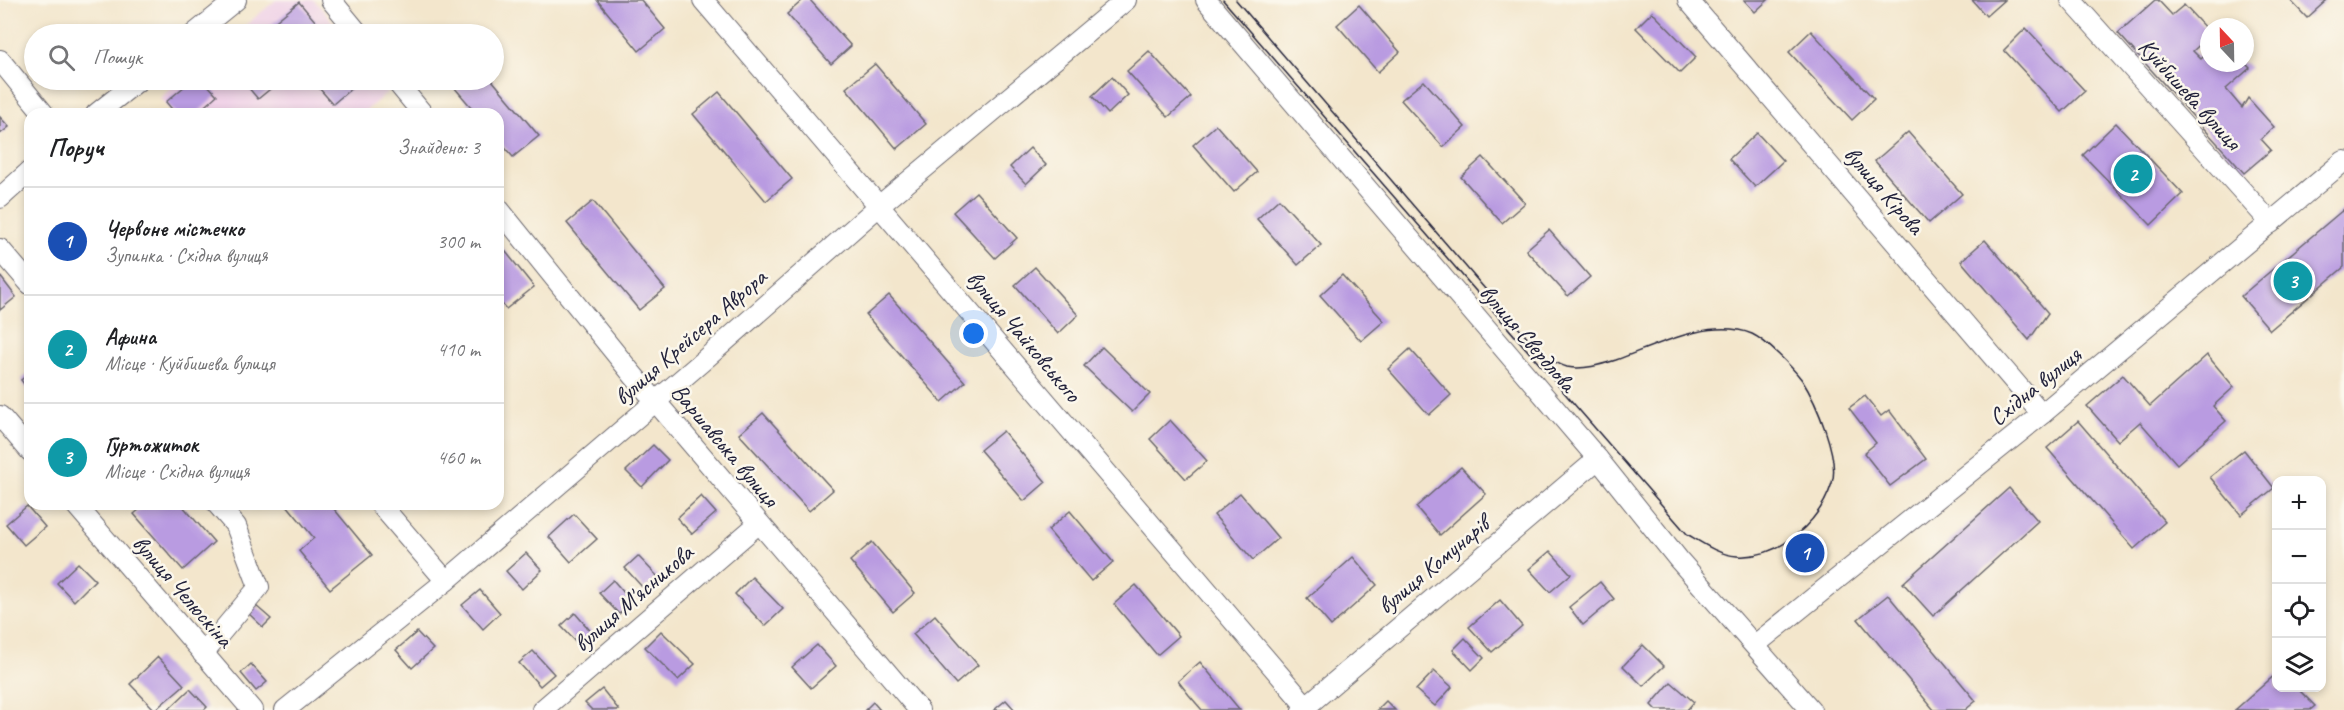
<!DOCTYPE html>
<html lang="uk">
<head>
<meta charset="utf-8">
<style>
	body { margin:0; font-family:Caveat,sans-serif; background:#f6f6f6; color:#202124 }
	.controls { position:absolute; right:18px; bottom:18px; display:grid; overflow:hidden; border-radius:12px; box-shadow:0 3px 9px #0003 }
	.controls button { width:54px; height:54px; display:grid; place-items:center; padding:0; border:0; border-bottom:2px solid #e0e0e0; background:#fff; color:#202124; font:30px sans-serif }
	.compass { position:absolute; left:2200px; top:18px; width:54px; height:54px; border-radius:50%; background:#fff; box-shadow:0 3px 9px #0003; rotate:338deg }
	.you { position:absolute; left:974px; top:334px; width:21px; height:21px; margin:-15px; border:4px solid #fff; border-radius:50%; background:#1a73e8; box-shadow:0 0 0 9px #1a73e833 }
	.badge { display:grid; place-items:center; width:39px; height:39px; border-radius:50%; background:#7c3aed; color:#fff; font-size:20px; font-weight:700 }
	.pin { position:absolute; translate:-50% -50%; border:3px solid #fff; box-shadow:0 2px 6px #0006 }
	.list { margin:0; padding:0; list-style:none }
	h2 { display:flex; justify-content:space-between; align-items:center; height:78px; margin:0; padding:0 24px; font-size:26px }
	h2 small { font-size:20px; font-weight:400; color:#757577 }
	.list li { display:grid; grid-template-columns:39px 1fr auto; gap:18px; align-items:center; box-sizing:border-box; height:108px; padding:0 24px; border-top:2px solid #e0e0e0 }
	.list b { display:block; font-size:22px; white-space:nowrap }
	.list p { margin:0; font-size:20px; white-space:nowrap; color:#757577 }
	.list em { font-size:20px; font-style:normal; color:#757577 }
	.icon { flex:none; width:33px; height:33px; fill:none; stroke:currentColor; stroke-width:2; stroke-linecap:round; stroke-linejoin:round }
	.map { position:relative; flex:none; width:2344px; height:710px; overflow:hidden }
	.search { position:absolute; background:#fff; box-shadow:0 3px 9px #0003; left:24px; top:24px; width:480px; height:66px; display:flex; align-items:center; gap:15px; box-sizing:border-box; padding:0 21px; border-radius:33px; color:#757577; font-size:22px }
	.panel { position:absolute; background:#fff; box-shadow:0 3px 9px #0003; left:24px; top:108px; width:480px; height:402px; border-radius:18px }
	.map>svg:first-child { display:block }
</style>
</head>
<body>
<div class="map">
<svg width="2344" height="710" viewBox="0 0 2344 710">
	<rect width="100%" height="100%" fill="#fbf7ec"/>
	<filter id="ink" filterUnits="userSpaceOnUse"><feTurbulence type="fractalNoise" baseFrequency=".0167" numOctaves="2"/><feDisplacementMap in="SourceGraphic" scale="12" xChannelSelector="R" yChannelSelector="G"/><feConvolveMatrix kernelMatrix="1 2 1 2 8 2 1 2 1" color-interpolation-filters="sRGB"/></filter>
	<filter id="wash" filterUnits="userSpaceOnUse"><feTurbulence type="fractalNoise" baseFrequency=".008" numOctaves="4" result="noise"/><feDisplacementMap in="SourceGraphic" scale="24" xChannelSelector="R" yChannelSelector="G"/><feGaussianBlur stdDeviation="1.35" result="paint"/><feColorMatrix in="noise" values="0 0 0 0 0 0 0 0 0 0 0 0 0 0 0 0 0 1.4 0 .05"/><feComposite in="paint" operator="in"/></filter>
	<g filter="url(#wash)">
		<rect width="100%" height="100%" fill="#f3e6cc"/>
		<g fill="#efd0e7">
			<path d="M276,0H314L343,34H235Z"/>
			<path d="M181,80H381L390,90L362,114H174L160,98Z"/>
		</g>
		<g id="blocks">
			<g fill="#b99be1">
				<path d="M597,0H641L665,29L639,51Z"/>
				<path d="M803,0H810L851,46L831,64L787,14Z"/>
				<path d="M1744,0H1768L1755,12Z"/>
				<path d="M1972,0H2004L1986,16Z"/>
				<path d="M2155,0H2158L2172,15L2184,5L2209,32V36L2193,51L2201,59L2209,52V63H2245L2250,68L2226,89L2242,108L2248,98L2274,127L2261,139L2271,150L2244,173L2118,33Z"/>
				<path d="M2290,0H2327L2307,18Z"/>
				<path d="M299,2L326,34H260Z"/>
				<path d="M1359,5L1400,52L1378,72L1337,25Z"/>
				<path d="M1652,12L1696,57L1680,73L1636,28Z"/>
				<path d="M2026,28L2085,91L2062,112L2004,50Z"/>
				<path d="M1811,31L1874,99L1852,120L1789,52Z"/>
				<path d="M1149,51L1191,97L1168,117L1127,71Z"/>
				<path d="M875,64L926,124L897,149L846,88Z"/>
				<path d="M1112,77L1128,95L1108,114L1092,96Z"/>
				<path d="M192,80H203L217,95L196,114H176L166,102Z"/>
				<path d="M242,80H281L258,99Z"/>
				<path d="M312,80H361L333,104Z"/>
				<path d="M448,80H492L539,136L513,157L498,140V114H477Z"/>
				<path d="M1424,81L1465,127L1443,147L1401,100Z"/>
				<path d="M719,92L792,179L766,201L693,114Z"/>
				<path d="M0,117L9,127L0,134Z"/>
				<path d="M2116,123L2183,194L2151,225L2083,155Z"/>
				<path d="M1216,125L1257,172L1234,192L1193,145Z"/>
				<path d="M1908,132L1962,194L1929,223L1875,161Z"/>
				<path d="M1757,133L1783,161L1755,187L1729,159Z"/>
				<path d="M1030,148L1046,165L1026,184L1010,167Z"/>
				<path d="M1483,157L1525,203L1502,223L1461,177Z"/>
				<path d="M976,192L1017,238L995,258L953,212Z"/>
				<path d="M1279,199L1321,245L1298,265L1257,219Z"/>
				<path d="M593,201L665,289L639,310L567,223Z"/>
				<path d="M2344,209V267L2270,330L2241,296Z"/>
				<path d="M1549,230L1590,277L1568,296L1526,250Z"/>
				<path d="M1985,240L2048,313L2029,340L1961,261Z"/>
				<path d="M498,242L534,287L506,309L498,299Z"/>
				<path d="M1035,267L1078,315L1058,334L1015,285Z"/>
				<path d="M1342,275L1384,321L1361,341L1320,295Z"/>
				<path d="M0,276L16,297L0,310Z"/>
				<path d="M889,295L965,382L942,402L866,315Z"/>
				<path d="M1102,347L1150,394L1132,412L1084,366Z"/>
				<path d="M1410,349L1451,395L1429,415L1388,369Z"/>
				<path d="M2207,355L2234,387L2213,406L2226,421L2177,464L2140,422L2118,441L2087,406L2123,375L2150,406Z"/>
				<path d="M30,373V392L21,380Z"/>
				<path d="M1865,396L1881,416L1889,410L1926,459L1890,486L1864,453L1876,443L1849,408Z"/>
				<path d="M763,413L833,490L809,511L739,434Z"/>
				<path d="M1170,420L1207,461L1186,479L1150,439Z"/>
				<path d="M2078,421L2165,522L2134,549L2047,448Z"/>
				<path d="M1003,431L1046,482L1024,501L980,450Z"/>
				<path d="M653,445L668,460L642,487L626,471Z"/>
				<path d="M2244,450L2274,488L2241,515L2210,477Z"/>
				<path d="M1461,467L1486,494L1440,535L1416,507Z"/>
				<path d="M2009,488L2038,521L1933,616L1903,583Z"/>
				<path d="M1240,493L1278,538L1253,560L1214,515Z"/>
				<path d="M701,496L716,513L692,534L677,518Z"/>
				<path d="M146,504H181L214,542L183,570L134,514Z"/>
				<path d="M286,504H330L372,555L330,589L299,551L314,538Z"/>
				<path d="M27,506L45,527L24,545L6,524Z"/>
				<path d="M1070,511L1113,562L1091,581L1048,530Z"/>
				<path d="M574,514L597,539L571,562L549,537Z"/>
				<path d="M872,542L915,593L893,612L850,561Z"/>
				<path d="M1550,551L1571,574L1550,592L1529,569Z"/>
				<path d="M526,553L542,570L522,589L506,571Z"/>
				<path d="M638,556L658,577L644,589L625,568Z"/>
				<path d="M1353,557L1377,585L1331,626L1307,598Z"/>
				<path d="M78,563L95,580L74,601L57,583Z"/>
				<path d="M752,577L783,609L765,626L735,594Z"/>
				<path d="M613,580L632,602L619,614L599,593Z"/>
				<path d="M1600,582L1614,599L1583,625L1569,607Z"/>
				<path d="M1136,585L1179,636L1157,655L1114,604Z"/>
				<path d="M480,590L500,613L483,629L462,605Z"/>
				<path d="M1888,595L1976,701L1965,710H1934L1858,619Z"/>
				<path d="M1500,600L1522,626L1492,652L1469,627Z"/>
				<path d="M255,605L271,619L263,627L248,613Z"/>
				<path d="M575,613L594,635L581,647L561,626Z"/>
				<path d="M935,615L978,665L956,684L913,634Z"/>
				<path d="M661,631L695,664L678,680L645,647Z"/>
				<path d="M417,632L433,649L412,668L396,650Z"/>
				<path d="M1465,638L1484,658L1472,670L1453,650Z"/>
				<path d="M817,645L836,666L811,688L792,667Z"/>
				<path d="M1643,645L1664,666L1643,686L1623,666Z"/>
				<path d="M533,651L554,674L540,686L519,663Z"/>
				<path d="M158,657L184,685L155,710L130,684Z"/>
				<path d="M1200,662L1240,710H1202L1189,695L1178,681Z"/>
				<path d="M251,664L267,682L256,691L241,673Z"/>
				<path d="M1434,671L1452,687L1435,706L1416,690Z"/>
				<path d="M2276,674V688H2297L2315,706L2310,710H2235Z"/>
				<path d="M1671,682L1694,702L1687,710H1656L1651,705Z"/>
				<path d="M190,689L207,707L204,710H168Z"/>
				<path d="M602,689L619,710H592L585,703Z"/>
				<path d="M1006,700L1015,710H994Z"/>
				<path d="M1386,701L1395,710H1377Z"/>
				<path d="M873,702L880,710H865Z"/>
			</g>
		</g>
	</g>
	<g filter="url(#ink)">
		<use href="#blocks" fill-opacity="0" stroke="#6b676e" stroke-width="1.5"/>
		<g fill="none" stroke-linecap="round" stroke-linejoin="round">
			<defs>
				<g id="minor">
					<path d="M331,0L359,34"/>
					<path d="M703,0L1306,706"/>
					<path d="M1206,0L1598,459L1679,560L1811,710"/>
					<path d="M1688,0L2042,414"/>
					<path d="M2071,0L2271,223"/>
					<path d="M194,34L236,0"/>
					<path d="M0,60L44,114"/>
					<path d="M395,80L423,114"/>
					<path d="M96,114L139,80"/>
					<path d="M0,198L30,171"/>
					<path d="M498,208L633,375L919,710"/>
					<path d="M0,249L30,284"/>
					<path d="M0,416L30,451"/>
					<path d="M75,504L252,710"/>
					<path d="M380,504L446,581"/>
					<path d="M1755,645L2042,414L2344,161"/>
					<path d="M203,654L259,587L236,526L217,504"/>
					<path d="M285,710L446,581L704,360L879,206L1126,0"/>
					<path d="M542,710L758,524"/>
					<path d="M1302,710L1598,459"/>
				</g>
			</defs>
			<use href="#minor" stroke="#6b676e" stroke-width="22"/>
			<use href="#minor" stroke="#fff" stroke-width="20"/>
			<path stroke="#22223b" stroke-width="1.5" d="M1223,0L1687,534C1702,543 1719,555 1737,556C1779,559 1820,522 1832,483C1840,458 1816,402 1802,380C1792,367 1767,341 1752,334C1710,317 1655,346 1616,360C1600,365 1584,370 1567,367C1559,365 1550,359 1542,355L1236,0"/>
		</g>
	</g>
	<g text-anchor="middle" stroke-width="5" stroke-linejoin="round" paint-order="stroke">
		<g font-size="24" fill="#22223b" stroke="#fbf7ec">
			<text transform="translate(2190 94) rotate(48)" y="8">Куйбишева вулиця</text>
			<text transform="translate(1884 190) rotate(49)" y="8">вулиця Кірова</text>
			<text transform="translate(1024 336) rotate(50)" y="8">вулиця Чайковського</text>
			<text transform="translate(690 337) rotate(-41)" y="8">вулиця Крейсера Аврора</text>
			<text transform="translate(1528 338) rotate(49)" y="8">вулиця Свердлова</text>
			<text transform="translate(2035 386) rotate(-39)" y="8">Східна вулиця</text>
			<text transform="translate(725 445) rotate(50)" y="8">Варшавська вулиця</text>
			<text transform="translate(1433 565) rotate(-40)" y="8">вулиця Комунарів</text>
			<text transform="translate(183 591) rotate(49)" y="8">вулиця Челюскіна</text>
			<text transform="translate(633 598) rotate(-41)" y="8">вулиця М'ясникова</text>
		</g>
	</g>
</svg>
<div class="controls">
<button>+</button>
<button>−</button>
<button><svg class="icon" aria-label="locate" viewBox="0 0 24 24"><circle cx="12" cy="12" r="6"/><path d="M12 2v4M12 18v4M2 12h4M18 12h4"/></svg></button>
<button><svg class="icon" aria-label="layers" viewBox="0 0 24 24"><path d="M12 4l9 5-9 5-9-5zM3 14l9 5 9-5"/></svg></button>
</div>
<svg class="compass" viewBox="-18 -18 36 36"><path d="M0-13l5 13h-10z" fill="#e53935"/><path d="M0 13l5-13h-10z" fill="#757577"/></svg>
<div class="you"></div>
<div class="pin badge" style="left:1805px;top:553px;background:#1a4fb4">1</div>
<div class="pin badge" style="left:2133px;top:174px;background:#0f9aa8">2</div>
<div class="pin badge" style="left:2293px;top:281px;background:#0f9aa8">3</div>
<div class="search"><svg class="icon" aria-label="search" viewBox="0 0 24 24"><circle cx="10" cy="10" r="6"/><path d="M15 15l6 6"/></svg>Пошук</div>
<section class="panel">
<h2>Поруч<small>Знайдено: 3</small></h2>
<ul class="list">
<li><span class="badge" style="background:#1a4fb4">1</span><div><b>Червоне містечко</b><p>Зупинка · Східна вулиця</p></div><em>300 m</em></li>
<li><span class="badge" style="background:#0f9aa8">2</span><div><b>Афина</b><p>Місце · Куйбишева вулиця</p></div><em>410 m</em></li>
<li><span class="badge" style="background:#0f9aa8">3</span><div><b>Гуртожиток</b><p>Місце · Східна вулиця</p></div><em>460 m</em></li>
</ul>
</section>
</div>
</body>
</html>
